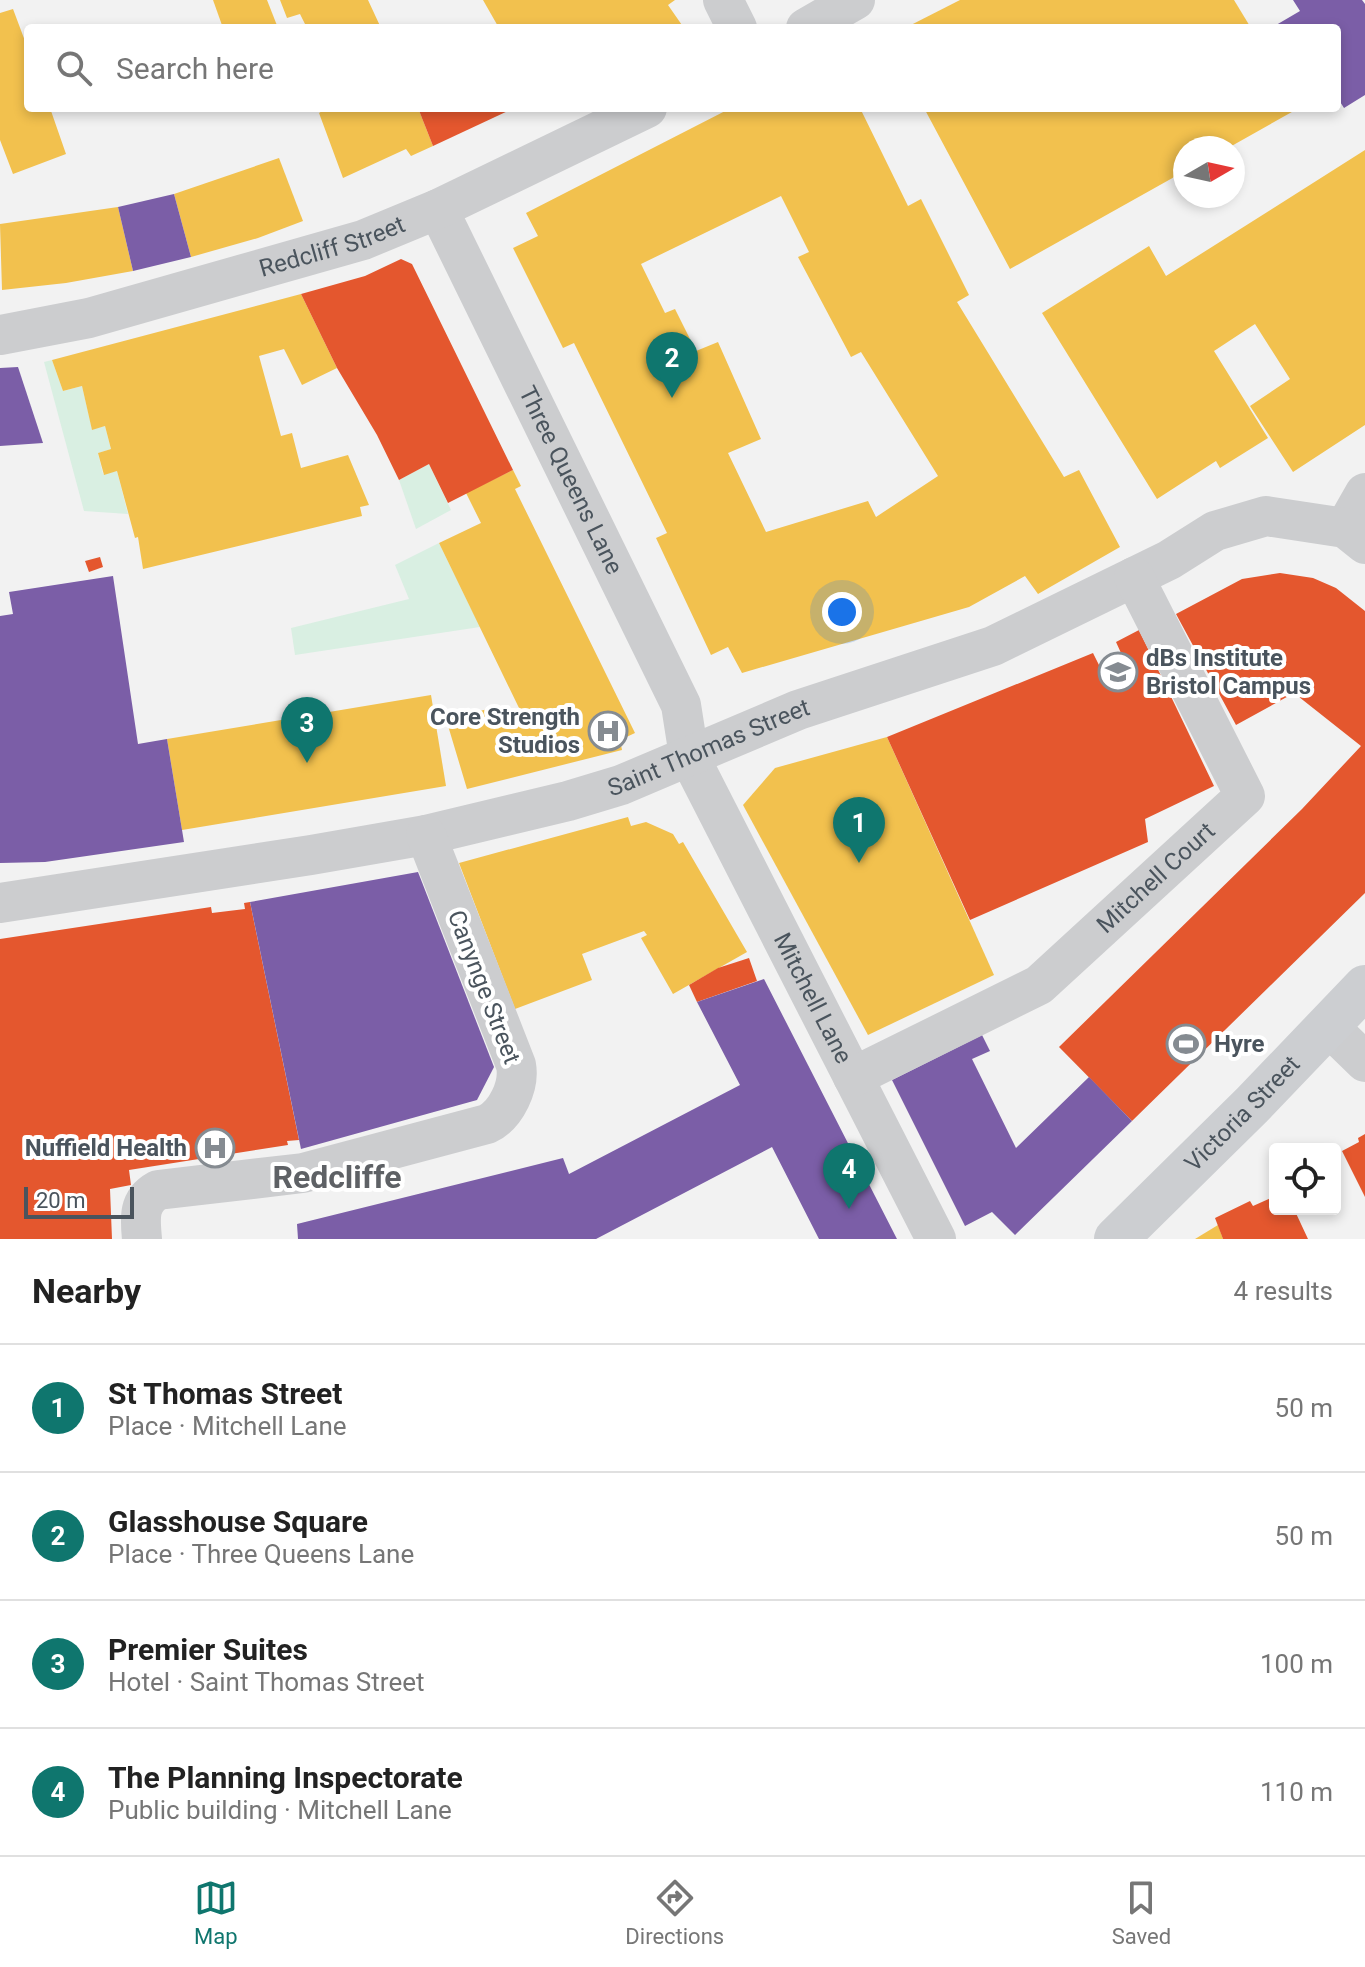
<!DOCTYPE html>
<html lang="en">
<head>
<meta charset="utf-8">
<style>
	body { margin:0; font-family:Roboto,sans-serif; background:#f2f2f2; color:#222 }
	.controls { position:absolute; right:24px; bottom:24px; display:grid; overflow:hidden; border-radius:8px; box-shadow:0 4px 12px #0003 }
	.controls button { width:72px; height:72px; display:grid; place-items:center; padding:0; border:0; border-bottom:2px solid #e0e0e0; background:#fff; color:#222; font:40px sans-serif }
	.compass { position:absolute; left:1173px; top:136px; width:72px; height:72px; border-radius:50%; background:#fff; box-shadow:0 4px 12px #0003; rotate:81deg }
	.scale { position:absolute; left:24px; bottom:20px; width:110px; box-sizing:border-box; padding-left:8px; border:4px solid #4a545d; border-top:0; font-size:22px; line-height:28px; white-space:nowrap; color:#4a545d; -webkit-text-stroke:6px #fff; paint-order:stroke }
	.you { position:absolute; left:842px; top:612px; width:28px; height:28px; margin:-20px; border:6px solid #fff; border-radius:50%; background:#1a73e8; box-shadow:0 0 0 12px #1a73e833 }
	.badge { display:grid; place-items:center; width:52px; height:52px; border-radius:50%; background:#0f766e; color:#fff; font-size:26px; font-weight:700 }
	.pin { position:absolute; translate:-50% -66px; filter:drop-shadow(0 2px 4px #0008) }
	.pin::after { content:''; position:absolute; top:42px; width:28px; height:24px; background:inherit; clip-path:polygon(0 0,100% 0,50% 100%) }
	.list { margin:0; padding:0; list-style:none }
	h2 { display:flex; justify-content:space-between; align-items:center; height:104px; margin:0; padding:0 32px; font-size:34px }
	h2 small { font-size:26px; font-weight:400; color:#767676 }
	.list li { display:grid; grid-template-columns:52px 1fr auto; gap:24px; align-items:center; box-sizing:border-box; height:128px; padding:0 32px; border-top:2px solid #e0e0e0 }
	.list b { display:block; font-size:30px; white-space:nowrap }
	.list p { margin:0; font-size:26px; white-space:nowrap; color:#767676 }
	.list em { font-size:26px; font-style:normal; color:#767676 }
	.icon { flex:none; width:44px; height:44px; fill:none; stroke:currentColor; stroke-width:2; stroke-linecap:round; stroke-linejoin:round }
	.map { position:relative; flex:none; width:1365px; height:1239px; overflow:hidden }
	.search { position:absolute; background:#fff; box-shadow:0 4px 12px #0003; left:24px; right:24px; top:24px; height:88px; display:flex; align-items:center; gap:20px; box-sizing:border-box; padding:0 28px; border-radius:8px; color:#767676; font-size:30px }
	.sheet { height:616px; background:#fff }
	nav { display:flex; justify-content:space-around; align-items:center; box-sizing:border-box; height:112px; border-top:2px solid #e0e0e0; background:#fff; font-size:22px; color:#767676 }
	nav a { display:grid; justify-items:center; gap:4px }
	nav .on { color:#0f766e }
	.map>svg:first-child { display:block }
</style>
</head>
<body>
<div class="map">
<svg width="1365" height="1239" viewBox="0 0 1365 1239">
	<rect width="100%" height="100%" fill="#f2f2f2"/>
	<g fill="#d9efe2">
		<path d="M52,360L63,391L82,386L92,429L105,426L111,449L98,453L103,474L117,471L128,514L84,511L44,362Z"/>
		<path d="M429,464L451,510L416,529L399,480Z"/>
		<path d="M439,543L480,627L295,655L291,628L409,599L395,565Z"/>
	</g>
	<g fill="#f2c14e" fill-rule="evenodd">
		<path d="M213,0H267L278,28H223Z"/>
		<path d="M280,0H368L381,28H307L300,14L287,18Z"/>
		<path d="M483,0H675L668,5L684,28H499Z"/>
		<path d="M960,0H1234L1251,28H905Z"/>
		<path d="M13,9L28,49V108H50L66,154L13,174L0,140V13Z"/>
		<path d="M327,108H418L433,146L411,156L406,149L343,178L319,113Z"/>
		<path d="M731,108H860L908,206L921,199L969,295L957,302L1064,477L1079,470L1120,547L1038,594L1025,576L969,607L742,673L728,647L711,655L656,538L667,533L574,343L563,348L513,248L538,236L526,213ZM781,196L809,252L798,257L851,357L861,352L938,476L876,517L868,501L766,532L728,453L761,439L718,342L696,351L675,309L665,313L641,264Z"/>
		<path d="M924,108H1299L1228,148H1185V171L1010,269Z"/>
		<path d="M1365,150V425L1293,472L1250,406L1290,379L1255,324L1214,351L1268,438L1220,468L1216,461L1157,499L1042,313L1149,246L1166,276Z"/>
		<path d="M279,158L303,221L258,238L191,257L174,194Z"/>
		<path d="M118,207L133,271L66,283L2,290L0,224Z"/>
		<path d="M301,294L337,368L302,385L284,349L259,356L281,436L292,433L301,468L348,455L369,505L360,507L362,516L143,569L138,537L135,538L117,471L104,475L98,453L111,449L105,426L92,430L82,386L63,391L52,360Z"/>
		<path d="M513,470L521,486L515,489L635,733L620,740L622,750L467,789L446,719L488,709L491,716L519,708L439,543L481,523L466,493Z"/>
		<path d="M431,695L446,786L182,830L167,739Z"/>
		<path d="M887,737L994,975L868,1035L743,805L775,768Z"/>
		<path d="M628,817L631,826L646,822L673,834L679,844L683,842L747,952L673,994L641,938L647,935L644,931L582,954L592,980L515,1009L459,863Z"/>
		<path d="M1218,1225L1223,1239H1195Z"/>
	</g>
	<g fill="#e4572e">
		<path d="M418,108H514L433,146Z"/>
		<path d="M401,259L412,264L513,470L448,503L429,464L399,480L377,435L337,368L301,294L365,276Z"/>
		<path d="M100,557L103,567L89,572L85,561Z"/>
		<path d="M1280,573L1313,578L1336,588L1365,611V893L1132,1121L1059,1047L1302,809L1361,746L1294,693L1236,725L1176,614L1242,579Z"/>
		<path d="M1139,630L1214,786L1145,819L1148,842L970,920L887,737L1093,653L1099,665L1121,653L1116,642Z"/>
		<path d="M250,902L299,1140L287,1141L288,1145L129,1170L131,1185L110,1189L112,1239H0V939L211,907L212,913L245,909L244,903Z"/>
		<path d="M749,958L757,981L697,1002L689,985L718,968Z"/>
		<path d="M1365,1134V1197L1342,1151L1359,1142L1358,1138Z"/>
		<path d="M1273,1197L1275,1209H1294L1308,1239H1223L1215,1218L1250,1201L1253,1206Z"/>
	</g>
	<g fill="#7b5ea7">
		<path d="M1293,0H1362L1365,4V95L1344,108L1337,97V28H1271L1300,11Z"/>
		<path d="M174,194L191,257L133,271L118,207Z"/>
		<path d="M18,367L43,443L0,446V368Z"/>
		<path d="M113,576L138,744L167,739L184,842L45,862L0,863V616L13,614L9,592Z"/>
		<path d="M418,872L494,1067L477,1100L301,1149L250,902Z"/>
		<path d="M764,979L897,1239H819L772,1147L596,1239H298L297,1224L563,1158L569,1174L740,1085L697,1002Z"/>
		<path d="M982,1035L990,1051L972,1059L1016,1148L1089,1077L1132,1121L1015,1235L992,1212L965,1226L892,1080Z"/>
	</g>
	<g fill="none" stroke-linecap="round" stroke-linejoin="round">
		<g stroke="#cccdcf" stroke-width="40">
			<path d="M723,0L737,28"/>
			<path d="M806,28L855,0"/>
			<path id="s1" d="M438,209L681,705L689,756L936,1239"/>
			<path id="s2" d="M0,335L89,318L363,240L438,209L647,108"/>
			<path d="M1345,528L1365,493"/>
			<path id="s3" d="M0,903L311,855L426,835L568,801L621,785L798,710L993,646L1169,560L1215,531L1266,516L1345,528L1365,544"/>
			<path d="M1329,1027L1365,1062"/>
			<path id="s4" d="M853,1077L1039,985L1245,796L1134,577"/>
			<path d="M142,1239C140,1218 138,1201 158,1190L303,1173L487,1124C506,1115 520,1086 516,1065L426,835"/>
		</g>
		<path stroke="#ccced1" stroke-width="44" id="s5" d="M1116,1239L1252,1105L1365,987"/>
	</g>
	<defs>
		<symbol id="university-ring" viewBox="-11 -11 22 22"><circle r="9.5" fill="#fff" stroke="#858b91" stroke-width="1.5"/><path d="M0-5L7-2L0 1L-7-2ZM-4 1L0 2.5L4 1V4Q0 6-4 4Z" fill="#858b91"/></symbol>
		<symbol id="hospital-ring" viewBox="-11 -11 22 22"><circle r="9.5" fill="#fff" stroke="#858b91" stroke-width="1.5"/><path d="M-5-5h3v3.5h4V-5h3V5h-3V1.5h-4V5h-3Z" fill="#858b91"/></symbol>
		<symbol id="stadium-ring" viewBox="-11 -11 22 22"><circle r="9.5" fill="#fff" stroke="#858b91" stroke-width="1.5"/><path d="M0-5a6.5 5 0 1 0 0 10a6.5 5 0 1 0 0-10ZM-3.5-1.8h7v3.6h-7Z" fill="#858b91"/></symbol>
	</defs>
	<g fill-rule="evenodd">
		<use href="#university-ring" x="1096" y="650" width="44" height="44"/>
		<use href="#hospital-ring" x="586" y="709" width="44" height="44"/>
		<use href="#stadium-ring" x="1164" y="1022" width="44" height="44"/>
		<use href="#hospital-ring" x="193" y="1126" width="44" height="44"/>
	</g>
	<g text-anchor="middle" stroke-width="8" stroke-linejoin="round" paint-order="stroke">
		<g font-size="24" fill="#4a545d" stroke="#fff">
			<text dy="8" stroke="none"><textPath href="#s2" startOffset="344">Redcliff Street</textPath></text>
			<text dy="8" stroke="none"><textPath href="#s1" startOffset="302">Three Queens Lane</textPath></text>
			<text dy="8" stroke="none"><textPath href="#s3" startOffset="728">Saint Thomas Street</textPath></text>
			<text dy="8" stroke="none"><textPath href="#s4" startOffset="366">Mitchell Court</textPath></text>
			<text transform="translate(484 987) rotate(69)" y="8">Canynge Street</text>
			<text dy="8" stroke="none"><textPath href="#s1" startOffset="876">Mitchell Lane</textPath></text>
			<text dy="8" stroke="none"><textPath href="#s5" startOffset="178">Victoria Street</textPath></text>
		</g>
		<g font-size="24" font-weight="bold" fill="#4a545d" stroke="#fff" text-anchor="start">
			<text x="1146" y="666">dBs Institute<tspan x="1146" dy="28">Bristol Campus</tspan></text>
			<text x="580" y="725" text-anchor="end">Core Strength<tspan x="580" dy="28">Studios</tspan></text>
			<text x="1214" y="1052">Hyre</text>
			<text x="187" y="1156" text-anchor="end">Nuffield Health</text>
		</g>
		<g font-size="32" font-weight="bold" fill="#5e6165" stroke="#fff">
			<text x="337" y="1188">Redcliffe</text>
		</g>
	</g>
</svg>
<div class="controls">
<button><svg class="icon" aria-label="locate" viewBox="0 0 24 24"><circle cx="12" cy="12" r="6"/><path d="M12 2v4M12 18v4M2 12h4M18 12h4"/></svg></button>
</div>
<svg class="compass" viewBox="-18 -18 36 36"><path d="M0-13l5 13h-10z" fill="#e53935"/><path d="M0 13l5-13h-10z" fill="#767676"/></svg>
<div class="scale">20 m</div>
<div class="you"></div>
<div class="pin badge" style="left:859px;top:863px">1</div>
<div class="pin badge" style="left:672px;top:398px">2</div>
<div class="pin badge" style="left:307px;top:763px">3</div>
<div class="pin badge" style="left:849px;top:1209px">4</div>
<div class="search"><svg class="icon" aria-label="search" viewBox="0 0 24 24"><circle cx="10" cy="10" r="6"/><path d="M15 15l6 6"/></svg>Search here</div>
</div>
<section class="sheet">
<h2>Nearby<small>4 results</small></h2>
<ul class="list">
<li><span class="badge">1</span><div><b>St Thomas Street</b><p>Place · Mitchell Lane</p></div><em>50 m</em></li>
<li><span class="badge">2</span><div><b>Glasshouse Square</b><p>Place · Three Queens Lane</p></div><em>50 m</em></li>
<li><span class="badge">3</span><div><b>Premier Suites</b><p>Hotel · Saint Thomas Street</p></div><em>100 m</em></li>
<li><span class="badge">4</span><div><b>The Planning Inspectorate</b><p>Public building · Mitchell Lane</p></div><em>110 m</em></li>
</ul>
</section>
<nav>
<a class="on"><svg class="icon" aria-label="map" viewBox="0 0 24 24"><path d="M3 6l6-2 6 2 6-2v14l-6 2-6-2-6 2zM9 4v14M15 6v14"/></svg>Map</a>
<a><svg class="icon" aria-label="directions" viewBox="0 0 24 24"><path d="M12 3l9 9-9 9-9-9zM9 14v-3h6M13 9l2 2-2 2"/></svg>Directions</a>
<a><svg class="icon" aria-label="saved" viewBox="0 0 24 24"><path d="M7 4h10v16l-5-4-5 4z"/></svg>Saved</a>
</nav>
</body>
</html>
